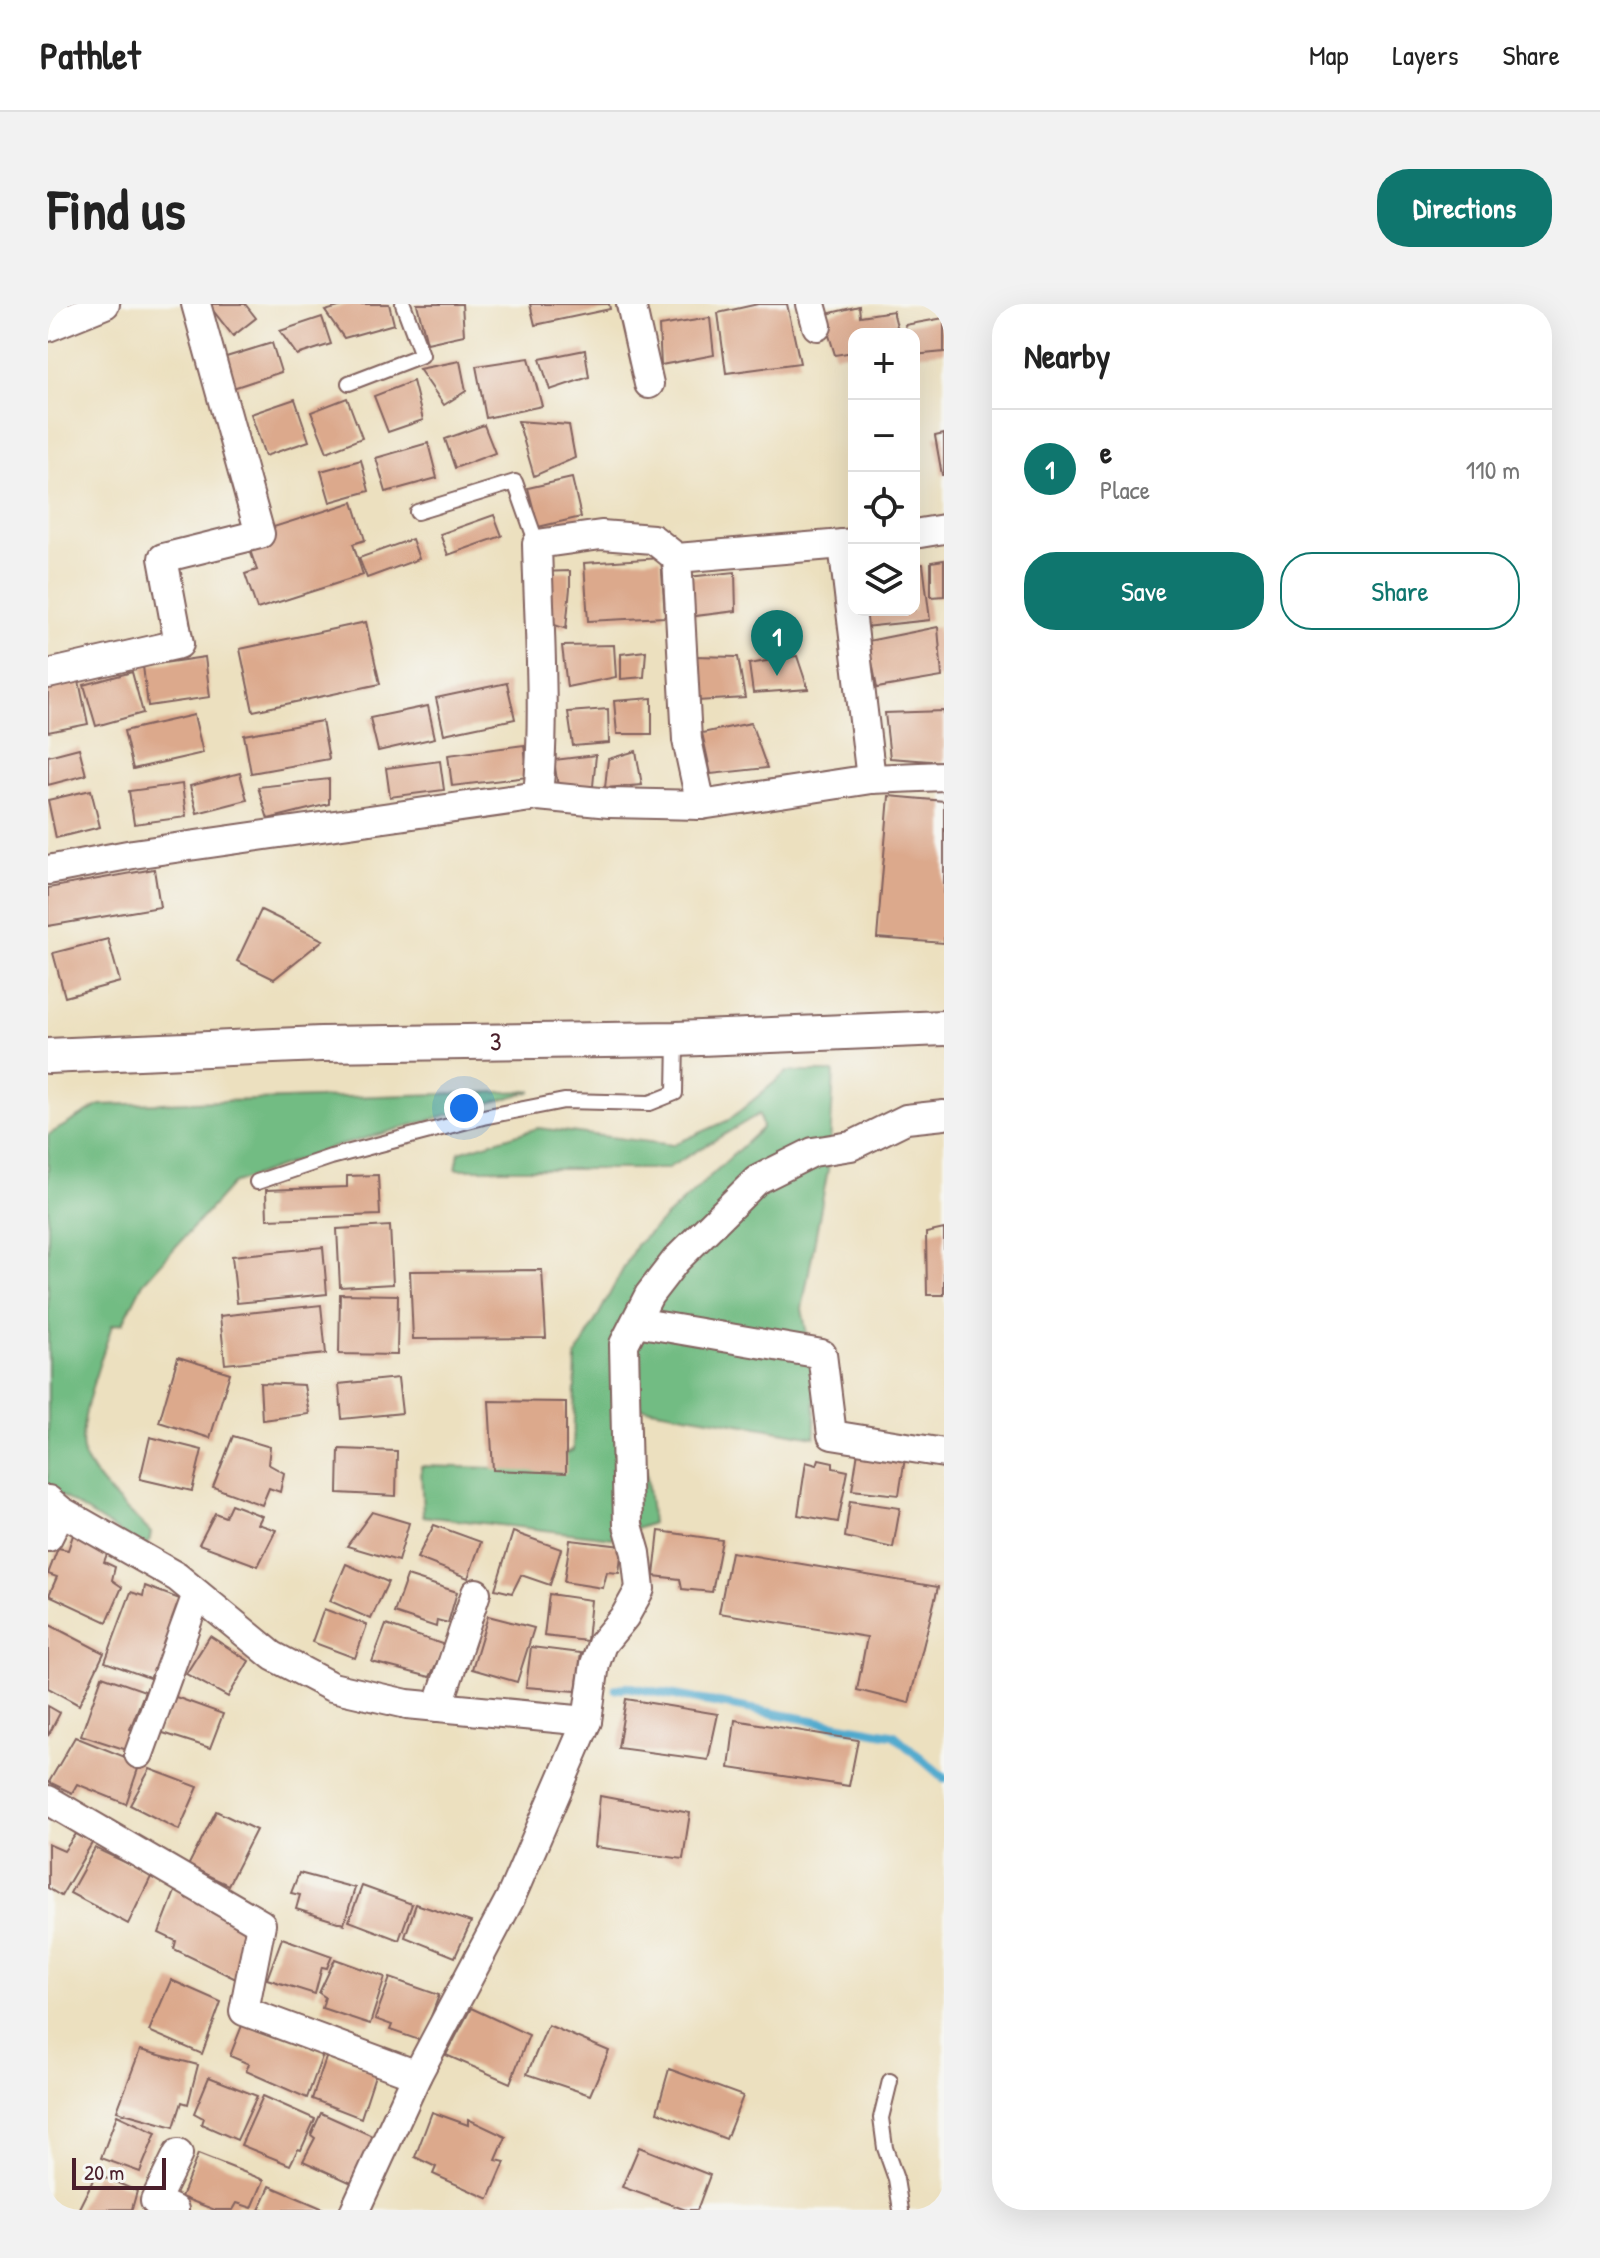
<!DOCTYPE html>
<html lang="en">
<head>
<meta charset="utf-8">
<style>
	body { margin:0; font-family:"Patrick Hand",sans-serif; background:#f2f2f2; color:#222 }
	.controls { position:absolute; right:24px; top:24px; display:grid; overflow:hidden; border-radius:16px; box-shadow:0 8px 32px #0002 }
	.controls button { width:72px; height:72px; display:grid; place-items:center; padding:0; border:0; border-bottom:2px solid #e0e0e0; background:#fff; color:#222; font:40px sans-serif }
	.scale { position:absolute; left:24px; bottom:20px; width:94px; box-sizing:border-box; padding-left:8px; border:4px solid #4a1f2b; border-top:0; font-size:22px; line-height:28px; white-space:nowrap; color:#4a1f2b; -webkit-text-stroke:6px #f6f6f2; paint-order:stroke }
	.you { position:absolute; left:416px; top:804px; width:28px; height:28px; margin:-20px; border:6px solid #fff; border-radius:50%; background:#1a73e8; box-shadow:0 0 0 12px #1a73e833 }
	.badge { display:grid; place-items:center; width:52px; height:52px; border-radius:50%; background:#0f766e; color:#fff; font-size:26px; font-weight:700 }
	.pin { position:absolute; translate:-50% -66px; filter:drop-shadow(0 2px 4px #0008) }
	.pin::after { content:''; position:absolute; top:42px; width:28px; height:24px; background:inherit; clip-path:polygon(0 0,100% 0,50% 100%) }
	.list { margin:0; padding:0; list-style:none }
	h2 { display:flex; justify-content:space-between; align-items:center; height:104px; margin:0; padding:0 32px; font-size:34px }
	h2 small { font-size:26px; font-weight:400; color:#767676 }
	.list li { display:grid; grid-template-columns:52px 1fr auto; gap:24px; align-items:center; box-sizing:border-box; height:120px; padding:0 32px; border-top:2px solid #e0e0e0 }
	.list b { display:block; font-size:30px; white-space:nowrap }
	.list p { margin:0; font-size:26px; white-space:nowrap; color:#767676 }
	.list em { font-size:26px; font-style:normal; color:#767676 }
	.actions { display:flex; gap:16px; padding:24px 32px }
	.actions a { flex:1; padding:18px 0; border:2px solid #0f766e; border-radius:32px; text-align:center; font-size:28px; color:#0f766e }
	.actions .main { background:#0f766e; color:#fff }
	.icon { flex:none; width:44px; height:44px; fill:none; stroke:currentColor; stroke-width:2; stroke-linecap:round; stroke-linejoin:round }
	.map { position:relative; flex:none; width:896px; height:1906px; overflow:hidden; border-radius:32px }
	header { display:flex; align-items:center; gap:48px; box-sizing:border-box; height:112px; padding:0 40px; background:#fff; border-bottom:2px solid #e0e0e0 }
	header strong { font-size:38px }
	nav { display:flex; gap:44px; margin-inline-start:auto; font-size:28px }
	.intro { display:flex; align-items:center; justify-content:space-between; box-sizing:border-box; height:192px; padding:0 48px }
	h1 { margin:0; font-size:56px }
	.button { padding:20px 36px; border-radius:32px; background:#0f766e; color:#fff; font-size:28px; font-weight:700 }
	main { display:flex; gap:48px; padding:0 48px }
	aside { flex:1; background:#fff; border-radius:32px; box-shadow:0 8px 32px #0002 }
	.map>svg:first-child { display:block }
</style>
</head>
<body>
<header>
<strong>Pathlet</strong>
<nav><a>Map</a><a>Layers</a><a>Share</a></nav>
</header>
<div class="intro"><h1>Find us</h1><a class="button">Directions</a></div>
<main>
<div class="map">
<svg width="896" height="1906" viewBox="0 0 896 1906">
	<rect width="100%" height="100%" fill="#f6f6f2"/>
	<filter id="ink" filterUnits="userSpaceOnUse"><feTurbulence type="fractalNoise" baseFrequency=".0125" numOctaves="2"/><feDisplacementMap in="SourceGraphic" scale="16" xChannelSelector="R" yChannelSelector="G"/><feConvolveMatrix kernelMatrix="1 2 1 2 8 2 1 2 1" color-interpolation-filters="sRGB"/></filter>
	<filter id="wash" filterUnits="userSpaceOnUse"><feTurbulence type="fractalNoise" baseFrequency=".006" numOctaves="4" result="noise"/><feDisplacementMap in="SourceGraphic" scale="32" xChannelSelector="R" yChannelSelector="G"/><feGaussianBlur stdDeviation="1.8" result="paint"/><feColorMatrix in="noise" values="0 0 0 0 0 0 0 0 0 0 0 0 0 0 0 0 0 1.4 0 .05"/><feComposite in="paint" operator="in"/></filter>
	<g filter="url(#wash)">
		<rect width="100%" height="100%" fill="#ece0bf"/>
		<g fill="#72bc83" stroke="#5e6e57" stroke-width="2">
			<path d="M739,768H786L781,860L754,1005L766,1065L767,1133L591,1103L604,1219L564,1234L375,1212L373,1162L486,1165L525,1146L528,1053L588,941L714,824L711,810L618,865H408L411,848L490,824L625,841L681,816Z"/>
			<path d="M484,787L280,845L184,880L95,979L75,1019L64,1021C55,1051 25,1126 37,1154C50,1182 81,1207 103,1229L101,1239L93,1242L0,1183V831L52,801Z"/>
		</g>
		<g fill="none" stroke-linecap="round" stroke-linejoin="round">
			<path stroke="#50a9cd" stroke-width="9" d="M568,1385L580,1383L846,1431L896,1474"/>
		</g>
		<g id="blocks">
			<g fill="#dca98c">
				<path d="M160,0H197L208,14L185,32Z"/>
				<path d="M301,0H341L346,20L296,34L277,7Z"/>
				<path d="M369,0H414L416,31L379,39Z"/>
				<path d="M482,0H561L562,5L487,21Z"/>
				<path d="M710,0H739L752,59L678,69L670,9Z"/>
				<path d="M811,2L812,12L845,7L851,30H806V48L787,51L775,11Z"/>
				<path d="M274,13L283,40L249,51L232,27Z"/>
				<path d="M662,14L666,51L613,61L611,22Z"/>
				<path d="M896,14V48L866,51V30H859L857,21Z"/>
				<path d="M224,39L233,68L185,84L175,54Z"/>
				<path d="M537,46L541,73L502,86L492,55Z"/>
				<path d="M481,54L494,102L438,114L428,62Z"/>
				<path d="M412,57L418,87L396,101L371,65Z"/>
				<path d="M365,77L375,116L340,128L326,92Z"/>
				<path d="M299,94L314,134L279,148L263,108Z"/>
				<path d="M247,95L261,137L217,152L203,110Z"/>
				<path d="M470,117L521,121L527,154L486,172Z"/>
				<path d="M436,121L447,149L407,164L397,135Z"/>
				<path d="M896,130V171H894L887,132Z"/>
				<path d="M380,139L389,174L338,188L328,154Z"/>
				<path d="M313,156L321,187L282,198L273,167Z"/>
				<path d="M524,174L533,213L490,223L480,184Z"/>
				<path d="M305,198L317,236L305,240L315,271L209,305L197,270L209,266L197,232Z"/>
				<path d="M446,211L454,232L400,251L392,230Z"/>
				<path d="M364,235L371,255L319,274L311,254Z"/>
				<path d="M613,254L617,313L540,317L536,259Z"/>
				<path d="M896,256V292L883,293V258Z"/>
				<path d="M875,260L882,316L816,323L814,306H866V261Z"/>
				<path d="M522,267V284L518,325L501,319L490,268Z"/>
				<path d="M687,268L688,307L639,313L640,273Z"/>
				<path d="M318,318L332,380L205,407L192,345Z"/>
				<path d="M890,323L894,373L829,384L820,337Z"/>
				<path d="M566,341L568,373L519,383L514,342Z"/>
				<path d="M598,347L596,373L573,375V350Z"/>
				<path d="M643,352L690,353L697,394L649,397Z"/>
				<path d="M749,352L760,385L705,389L701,360Z"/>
				<path d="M157,353L162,393L100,402L95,362Z"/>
				<path d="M84,368L95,409L48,422L36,381Z"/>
				<path d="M31,377L40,420L0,428V383Z"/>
				<path d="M459,379L467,415L396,430L388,394Z"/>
				<path d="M604,394V430H569L566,397Z"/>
				<path d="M380,402L387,434L330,447L322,414Z"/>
				<path d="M560,405L561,439L525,442L520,408Z"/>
				<path d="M896,407V458L842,454L837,409Z"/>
				<path d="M146,411L155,449L85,465L76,427Z"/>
				<path d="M274,417L281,455L203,469L196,431Z"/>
				<path d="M703,419L719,464L663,470L654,429Z"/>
				<path d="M476,441L480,473L404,482L400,451Z"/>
				<path d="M31,444L38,471L0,481V452Z"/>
				<path d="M588,447L594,481L557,484L560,455Z"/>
				<path d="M548,451L545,482L511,490L506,456Z"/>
				<path d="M392,457L396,486L342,493L338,464Z"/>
				<path d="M192,469L199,496L149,509L142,482Z"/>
				<path d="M281,475V500L220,515L210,483Z"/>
				<path d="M134,480L138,513L86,520L81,487Z"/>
				<path d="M43,486L52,523L8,534L0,496Z"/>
				<path d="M841,492L896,497V639L829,634Z"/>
				<path d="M106,565L112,603L0,622V584Z"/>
				<path d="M213,606L275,636L226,675L189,657Z"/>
				<path d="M60,635L72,678L17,693L5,649Z"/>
				<path d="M330,871L332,911L219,915L218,886L299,883V872Z"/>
				<path d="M342,922L345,980L292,983L289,925Z"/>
				<path d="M896,925V991H879L878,929Z"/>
				<path d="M275,943L279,990L189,999L184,952Z"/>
				<path d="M494,966L498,1034L365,1035L362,967Z"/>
				<path d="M292,990L350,991L349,1051L291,1050Z"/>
				<path d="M273,1001L278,1050L177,1060L172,1012Z"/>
				<path d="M130,1053L182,1069L162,1134L111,1118Z"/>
				<path d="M350,1074L354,1109L294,1115L291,1080Z"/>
				<path d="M212,1079L256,1081L261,1110L214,1116Z"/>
				<path d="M441,1097L518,1098V1169L445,1166Z"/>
				<path d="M185,1132L222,1143L220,1160L236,1169L232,1188L221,1184L214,1201L165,1183Z"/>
				<path d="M102,1133L154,1146L144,1187L92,1175Z"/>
				<path d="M291,1145L349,1147L348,1192L290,1189Z"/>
				<path d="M810,1147L857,1154L851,1191L804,1186Z"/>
				<path d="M771,1155L785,1158V1164L800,1167L790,1218L750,1211L758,1158L769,1161Z"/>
				<path d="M802,1197L852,1204L845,1244L797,1233Z"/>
				<path d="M183,1200L214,1212L210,1220L228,1226L210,1262L151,1240L167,1209L177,1213Z"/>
				<path d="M324,1208L361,1219L350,1257L299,1242Z"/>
				<path d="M386,1221L433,1238L420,1274L369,1254Z"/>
				<path d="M611,1227L674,1236L664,1288L634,1285L632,1275L606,1272Z"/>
				<path d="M465,1228L513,1245L502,1281L473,1271L464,1289L447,1285Z"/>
				<path d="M25,1231L60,1247L56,1258L67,1263L64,1276L74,1283L59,1318L1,1291L9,1273L0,1270L10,1244L20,1246Z"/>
				<path d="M522,1236L574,1242L571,1269L559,1268L555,1284L516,1278Z"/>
				<path d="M683,1248L890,1283L861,1399L809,1386L819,1333L671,1309Z"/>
				<path d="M298,1260L340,1278L323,1315L282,1297Z"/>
				<path d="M359,1272L409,1288L400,1319L389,1316L388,1323L346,1309Z"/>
				<path d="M97,1282L137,1297L112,1378L57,1358L83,1288L95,1292Z"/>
				<path d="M501,1290L543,1296L539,1337L496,1332Z"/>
				<path d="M276,1305L319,1321L307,1354L264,1338Z"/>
				<path d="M440,1312L486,1324L469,1378L424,1365Z"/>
				<path d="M0,1320L56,1349L31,1401L0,1384Z"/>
				<path d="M338,1321L397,1341L382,1373L324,1358Z"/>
				<path d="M162,1332L201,1357L180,1393L138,1370Z"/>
				<path d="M483,1343L533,1349L528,1387L478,1383Z"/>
				<path d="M54,1372L97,1387L82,1425L86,1427L82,1447L33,1431Z"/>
				<path d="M125,1392L175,1410L162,1444L112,1428Z"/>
				<path d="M578,1395L670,1410L660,1456L570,1444Z"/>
				<path d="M0,1402L12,1409L0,1432Z"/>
				<path d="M687,1416L810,1436L801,1482L681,1464Z"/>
				<path d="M27,1433L92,1459L78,1500L29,1480L24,1489L1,1478Z"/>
				<path d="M102,1465L150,1483L131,1526L82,1501Z"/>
				<path d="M552,1492L642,1509L635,1555L547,1543Z"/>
				<path d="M168,1507L208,1526L180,1581L140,1562Z"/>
				<path d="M28,1530L44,1539L13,1592L0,1584V1540L16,1547Z"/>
				<path d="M47,1544L104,1571L80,1620L22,1589Z"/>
				<path d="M251,1569L307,1584L296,1620L248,1605L252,1591L243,1589Z"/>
				<path d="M314,1582L364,1600L351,1636L301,1617Z"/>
				<path d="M128,1585L202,1624L188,1675L126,1645L128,1637L111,1629Z"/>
				<path d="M368,1600L423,1618L407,1653L357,1633Z"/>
				<path d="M234,1634L284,1652L279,1664L274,1663L267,1690L219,1675Z"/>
				<path d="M287,1655L337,1673L322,1720L274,1704L277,1693L271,1689Z"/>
				<path d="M342,1674L391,1691L374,1737L342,1726L344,1721L327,1715Z"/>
				<path d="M123,1676L173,1698L154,1750L101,1727Z"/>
				<path d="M423,1704L481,1731L462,1779L398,1751Z"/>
				<path d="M195,1719L275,1750L259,1794L198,1767L201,1760L182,1752Z"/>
				<path d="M500,1721L561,1747L542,1791L479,1770Z"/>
				<path d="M92,1746L150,1761L140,1800L134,1798L126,1823L69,1807Z"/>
				<path d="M279,1751L328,1768L313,1814L264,1795Z"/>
				<path d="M621,1765L695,1792L678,1835L609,1808Z"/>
				<path d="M161,1773L209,1792L189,1836L153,1820L155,1814L146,1809Z"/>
				<path d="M215,1792L267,1815L253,1846L250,1845L242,1861L193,1841Z"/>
				<path d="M384,1808L420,1821V1815L458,1833L448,1856L457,1858L441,1895L385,1870L388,1863L367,1853Z"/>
				<path d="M273,1809L331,1835L310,1882L255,1857L267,1834L263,1831Z"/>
				<path d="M69,1811L108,1829L92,1868L53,1854Z"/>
				<path d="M591,1843L662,1871L649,1906H638L574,1883Z"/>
				<path d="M150,1850L216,1876L204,1904L189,1899L185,1906H167L133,1893Z"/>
				<path d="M48,1870L89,1887L84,1905L30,1906Z"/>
				<path d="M222,1882L278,1906H211Z"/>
			</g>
		</g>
	</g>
	<g filter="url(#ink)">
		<use href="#blocks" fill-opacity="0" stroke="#83635f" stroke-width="2"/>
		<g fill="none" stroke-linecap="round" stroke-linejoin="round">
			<defs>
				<g id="service">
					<path d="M301,79L374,51L355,0"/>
					<path d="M369,208L467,178L489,240"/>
					<path d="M209,878L283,853L435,813L516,797L602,799L627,789L628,735"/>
					<path d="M842,1777L833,1814L837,1844L848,1875L853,1906"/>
				</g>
				<g id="minor">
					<path d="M583,0L601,80"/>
					<path d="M763,0L769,22"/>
					<path d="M0,23L57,0"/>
					<path d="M866,230L896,225"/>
					<path d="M806,239L795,240L823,475"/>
					<path d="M0,370L131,340L115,254L212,230L148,0"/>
					<path d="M490,492C498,409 491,324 489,240L553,231L605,235L629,254"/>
					<path d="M653,501L639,436L629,254L795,240"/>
					<path d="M0,566L85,550L490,492L562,499L653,501L823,475L896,472"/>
					<path d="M588,1018L774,1050L784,1131L896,1149"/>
					<path d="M0,1196L13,1207L129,1273L225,1352L284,1383L359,1400L539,1417"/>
					<path d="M0,1233L13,1207"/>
					<path d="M390,1403L428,1289"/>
					<path d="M91,1450L149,1290"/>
					<path d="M0,1496L213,1620L196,1707L369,1771"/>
					<path d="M126,1906L107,1897L130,1850"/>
					<path d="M307,1906L369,1771L462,1595L539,1417L547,1360L554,1340L577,1312L592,1285L588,1249L580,1221L576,1040L601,991L628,956L709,876L765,848L803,842L858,815L896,811"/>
				</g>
				<g id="tertiary">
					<path id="s1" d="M0,752L273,740L628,735L896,724"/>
				</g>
			</defs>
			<use href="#service" stroke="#83635f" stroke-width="18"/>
			<use href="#minor" stroke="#83635f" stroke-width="32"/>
			<use href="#tertiary" stroke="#83635f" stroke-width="38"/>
			<use href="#service" stroke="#fff" stroke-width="14"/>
			<use href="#minor" stroke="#fff" stroke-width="28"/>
			<use href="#tertiary" stroke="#fff" stroke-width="34"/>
		</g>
	</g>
	<g text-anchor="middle" stroke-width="7" stroke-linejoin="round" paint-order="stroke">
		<g font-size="26" fill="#4a1f2b" stroke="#f6f6f2">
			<text dy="9" stroke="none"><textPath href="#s1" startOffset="448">3</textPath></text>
		</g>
	</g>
</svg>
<div class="controls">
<button>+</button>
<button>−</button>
<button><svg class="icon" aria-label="locate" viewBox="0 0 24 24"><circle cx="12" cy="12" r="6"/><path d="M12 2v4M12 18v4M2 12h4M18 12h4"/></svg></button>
<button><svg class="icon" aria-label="layers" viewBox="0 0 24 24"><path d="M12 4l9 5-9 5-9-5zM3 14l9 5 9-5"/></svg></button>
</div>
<div class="scale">20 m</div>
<div class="you"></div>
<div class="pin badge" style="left:729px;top:372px">1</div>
</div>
<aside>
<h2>Nearby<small></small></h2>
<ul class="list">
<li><span class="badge">1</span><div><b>e</b><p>Place</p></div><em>110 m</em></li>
</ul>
<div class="actions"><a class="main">Save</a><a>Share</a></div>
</aside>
</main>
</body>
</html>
